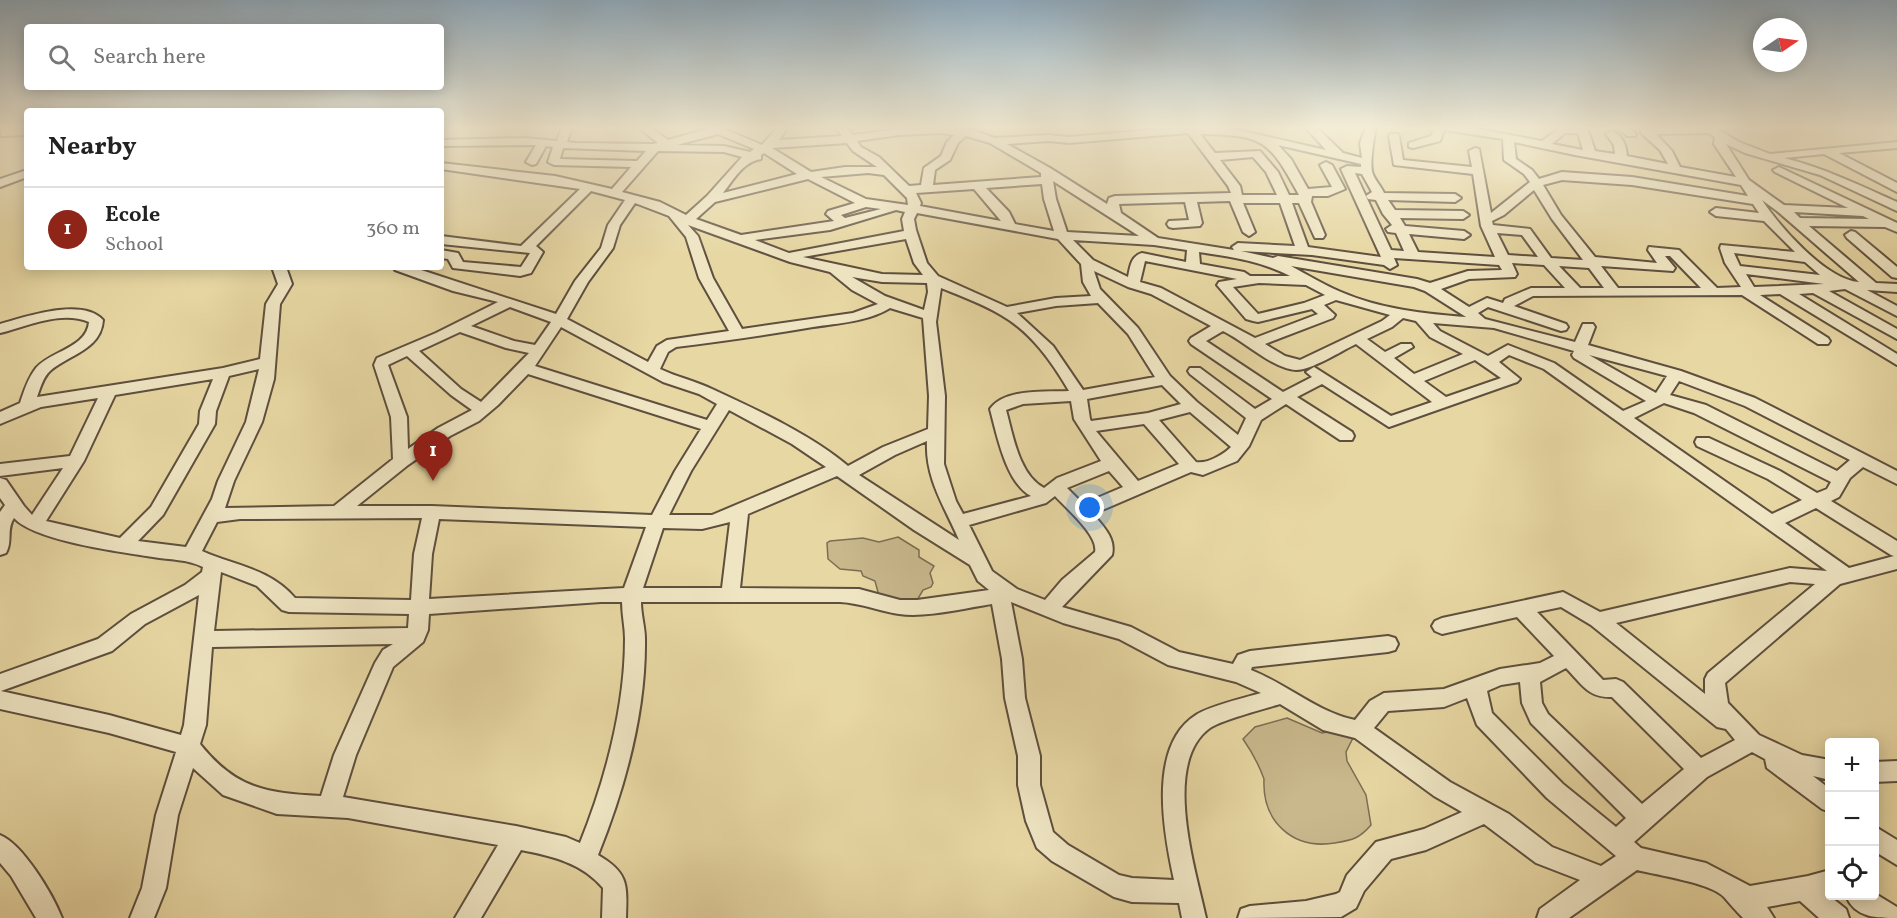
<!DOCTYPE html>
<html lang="en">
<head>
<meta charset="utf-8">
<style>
	body { margin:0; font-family:Vollkorn,serif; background:#f6f6f6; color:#222 }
	.controls { position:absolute; right:18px; bottom:18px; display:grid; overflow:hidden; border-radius:6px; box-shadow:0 3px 15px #0003 }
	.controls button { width:54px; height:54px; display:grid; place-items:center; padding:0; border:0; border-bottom:2px solid #e0e0e0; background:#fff; color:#222; font:30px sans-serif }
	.compass { position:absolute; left:1753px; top:18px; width:54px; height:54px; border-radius:50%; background:#fff; box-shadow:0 3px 15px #0003; rotate:77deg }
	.you { position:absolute; left:1090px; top:508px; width:21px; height:21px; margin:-15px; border:4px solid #fff; border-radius:50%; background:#1a73e8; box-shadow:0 0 0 9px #1a73e833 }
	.badge { display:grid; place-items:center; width:39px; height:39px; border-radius:50%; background:#8f2418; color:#fff; font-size:20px; font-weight:700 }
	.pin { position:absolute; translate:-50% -50px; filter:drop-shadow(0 2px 3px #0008) }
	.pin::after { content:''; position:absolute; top:32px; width:21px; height:18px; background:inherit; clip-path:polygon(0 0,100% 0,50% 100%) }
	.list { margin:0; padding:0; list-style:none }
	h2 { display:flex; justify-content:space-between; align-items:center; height:78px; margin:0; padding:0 24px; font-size:26px }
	h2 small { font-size:20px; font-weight:400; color:#767676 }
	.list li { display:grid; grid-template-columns:39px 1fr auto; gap:18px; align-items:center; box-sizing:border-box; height:84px; padding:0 24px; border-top:2px solid #e0e0e0 }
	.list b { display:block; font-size:22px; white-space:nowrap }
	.list p { margin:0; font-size:20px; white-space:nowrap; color:#767676 }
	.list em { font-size:20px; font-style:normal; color:#767676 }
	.icon { flex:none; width:33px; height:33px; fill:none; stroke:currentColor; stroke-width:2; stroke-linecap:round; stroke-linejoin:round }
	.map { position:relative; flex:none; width:1897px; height:918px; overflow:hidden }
	.search { position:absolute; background:#fff; box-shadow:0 3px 15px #0003; left:24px; top:24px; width:420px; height:66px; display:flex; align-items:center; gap:15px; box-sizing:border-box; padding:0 21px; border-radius:6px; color:#767676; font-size:22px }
	.panel { position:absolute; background:#fff; box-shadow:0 3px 15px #0003; left:24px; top:108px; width:420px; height:162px; border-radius:6px }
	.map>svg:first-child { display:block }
</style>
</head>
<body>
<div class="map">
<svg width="1897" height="918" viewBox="0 0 1897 918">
	<rect width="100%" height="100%" fill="#e7d7a3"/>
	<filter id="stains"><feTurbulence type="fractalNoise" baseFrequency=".00333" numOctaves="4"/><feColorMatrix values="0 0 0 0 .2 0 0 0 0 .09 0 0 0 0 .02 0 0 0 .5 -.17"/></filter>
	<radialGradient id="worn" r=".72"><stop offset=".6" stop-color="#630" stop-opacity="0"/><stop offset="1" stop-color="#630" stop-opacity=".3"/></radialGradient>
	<g fill="#c8b88c" stroke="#7c6d54" stroke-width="1.5">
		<path d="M898,537L919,550V557L934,566L930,573L933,583L931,587L923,590L916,602L907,604L879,596L875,581L863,576L861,571L840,569L828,559L827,543L830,541L863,538L879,542Z"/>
		<path d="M1287,718L1322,733L1339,730L1354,736L1346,752L1347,761L1366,795L1371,825C1359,839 1352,840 1335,843C1292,850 1262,821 1264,779C1259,765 1252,752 1243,739L1255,727Z"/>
	</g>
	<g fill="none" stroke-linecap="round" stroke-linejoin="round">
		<defs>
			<g id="minor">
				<path d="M2,127H12V130L27,129V135L1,136Z"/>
				<path d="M562,127H572L567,142L576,143L653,144L658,143L638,127H650L668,140L708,129L707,127H720L762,145L778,127H788L779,140L842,136L836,127H846L853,135L899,129L941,127L972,130L995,138L1049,135L1069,137L1184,127L1229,128L1326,150L1305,127H1316L1343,153L1362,158L1360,143L1366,127H1376C1374,137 1370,161 1372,171C1373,178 1381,186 1384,193L1455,194L1461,198L1455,202L1388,200L1395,210L1463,211L1469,215L1463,219L1400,218L1405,226L1464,231L1470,235L1464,239L1409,234L1418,252L1495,257L1481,226L1473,174L1394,165L1389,136L1390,134H1398L1399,136L1403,160L1472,167L1469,151L1475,148L1479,149L1491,213L1530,182L1524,174L1504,160L1503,139L1444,130L1440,141L1413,148L1409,147V143L1431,136L1435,127H1467L1542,141L1562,127H1583L1588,130L1595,151L1615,154L1614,145L1606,134L1611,131C1623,135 1626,145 1627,156L1668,164L1660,150L1641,133V129L1714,127L1739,142L1770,154L1897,142V148L1839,153L1897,183V192L1824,154L1784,158C1824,168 1859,185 1897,202V211L1820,175L1745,153L1726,144L1749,180L1784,205L1848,208L1775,172L1773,170L1779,167L1897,223V232L1885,227L1809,226L1876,283L1897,284V292L1867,290L1897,306V316L1845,289L1829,291L1897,329V339L1813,293L1799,294L1897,354V365L1780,294L1760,295L1828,338L1830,341L1828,344H1818L1742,295L1533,296L1514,306L1566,324L1568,327L1566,330L1561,331L1488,307L1478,313L1485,319L1575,342L1583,324H1593L1595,327L1588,345L1681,371L1755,398L1897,471V484L1863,467L1850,478L1839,497L1831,501L1897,541V569L1840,584L1725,683L1728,703L1759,735L1802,755L1830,760V780L1813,776L1830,789V812L1822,809L1767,768L1765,759L1752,752L1707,777L1634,842L1641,848L1706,863L1750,886L1808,876L1830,870V893L1827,894L1846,909L1849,918H1819L1800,901L1767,907L1774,918H1743C1736,911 1730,904 1724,897C1711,883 1657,875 1637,870L1569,918H1537L1540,909L1580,880L1536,863L1484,824L1426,850L1391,859L1364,891L1356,908L1341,917L1238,918L1241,909L1250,906L1306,901L1336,894L1340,892L1347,875L1376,842L1424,829L1462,812L1434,796L1355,738L1323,730L1280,704C1264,709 1221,720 1210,728C1161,763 1196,871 1206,918H1182L1179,903L1132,902L1114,897L1052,861L1037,848L1026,821L1018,785V756L1005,698L1002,659L992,604C965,608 926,618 899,614C879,611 861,603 840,602H641C641,615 645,627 645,639C646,711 625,788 598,855C629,873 627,885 626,918H602L603,888C582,863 552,856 521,850L481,918H455L498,845L348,818L277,814L223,795L193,768L178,815L166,888L154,918H130L142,888L156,815L176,752L109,733L0,709V674L98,639L131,614L185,585L202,572L203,567C187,559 170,560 153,557C121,552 35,541 14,518C6,530 13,541 6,553L0,555V512L5,505L0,498V478L6,480L24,506L32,515L63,468L0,476V464L70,456L98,398L41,407L0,424V412L20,403C24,391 28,378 36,368C50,351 87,348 89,322C61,310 28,326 0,333V324C25,317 82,297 103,320C101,350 68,355 50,371C43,377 40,389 37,397L223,368L260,359L266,304L278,284L272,267H286L292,284L280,304L274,379L262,422L234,481L225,508L334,506L393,459L391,417L374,365L377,358L436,333L498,302L453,291L395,270L393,267H412L556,314L575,281L601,248L608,225L625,200L591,191L536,246L543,252L531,273L520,276L453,268L448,259L441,258V250L458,253L463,262L521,267L530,253L441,244V236L521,246L580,189L441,169V163L555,176L612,189L631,167L554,165L548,162L553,147L546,146L536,164L532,165L526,162L536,145L441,146V140L524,138L557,141ZM941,133L954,135L947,142L941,156L924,168L921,185L909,186L879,157L861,147L857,141L899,135ZM1188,133L1228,186L1231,193L1115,196L1109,198L1107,204L1050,168L1007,144L1049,141L1069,143ZM1565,133H1578L1583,150L1552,144ZM1709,133L1715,137L1714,144L1736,177L1680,167L1672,151L1656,134ZM718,134L754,149L750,152L724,146L677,145ZM1200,134C1264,135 1269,140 1299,195H1289L1278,172L1260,151L1215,153ZM966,136L990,143L1041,173V177L933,185L935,170L950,160L958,143ZM1514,142L1575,155L1741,185L1748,196L1632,177L1562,172L1539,179L1532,170L1516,159ZM847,143L853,151L877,167H845L811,172L772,148ZM1278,145L1361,164V167L1347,166L1341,169L1381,257L1308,247L1292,203H1299L1315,238H1323L1325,235L1311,202L1312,196H1328L1345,189L1332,165L1326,162L1320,165L1332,187L1308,189L1291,159ZM563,148L646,151L637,161L560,159ZM658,151L724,152L742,157L707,196L686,215L660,202L622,192ZM764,153L797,174L723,193C734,179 743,162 761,159V155ZM1253,157L1266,172L1277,195H1242L1240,186L1220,160ZM868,173L884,175L907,198L908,205L866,199L821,177ZM1355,173L1362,174L1372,192L1366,196L1368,199L1376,200L1383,214L1392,225L1386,229L1388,232L1396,233L1404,251L1391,250ZM808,179L855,203L828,211L826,214L834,221L741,235L696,219L715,202ZM1562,180L1632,185L1753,204L1759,213L1716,208L1710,212L1716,216L1764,221L1795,252L1721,245L1720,248L1725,263L1741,287L1717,288L1679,250L1649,247L1648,250L1657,263L1595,257L1561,215L1543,185ZM1053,181L1139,236L1067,232L1056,199ZM1042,184L1044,199L1054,231L1015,224L1009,212L986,188ZM974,189L1001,221L920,206L921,203L916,193ZM1534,190L1552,219L1583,260L1551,258L1530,229L1493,225L1492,221L1504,215ZM1762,200L1777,211L1859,282C1826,280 1779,226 1762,200ZM1230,201L1243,232L1249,236L1255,232L1243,203H1280L1295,246L1238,243L1232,247L1234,250L1158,238L1121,213L1119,204L1185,202L1189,220L1169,221L1167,224L1169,227L1173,228L1200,226L1202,223L1197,202ZM635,203L669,216L686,237L699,278L729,331L667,340L657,346L648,362L567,319L588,282L613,248L620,225ZM866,207L881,209L845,218L841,215ZM896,210L905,212L902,219L904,231L789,253L755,240L830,230ZM1794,212L1863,216L1869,219L1800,218ZM917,213L1058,239L1081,264L1083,282L1091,296L1056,298L1007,307L938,276L927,263L916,230L914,219ZM688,225L790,262L830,272L852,290L878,304L853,313L742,329L713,278L698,236ZM1497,233L1522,235L1538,257L1508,255ZM906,239L914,263L923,275L882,274L803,257ZM1073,240L1154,245L1187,250L1186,262L1142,253C1131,256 1130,267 1128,277L1093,260ZM1241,251L1312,255L1384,265L1390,269L1397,265L1394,258L1499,265L1502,270L1468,271L1430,283L1417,279L1278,256L1273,258ZM1199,252C1232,257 1261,261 1290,276H1250L1244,272L1200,264ZM1734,253L1805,262L1820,275L1740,266ZM1665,256H1670L1701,288H1618L1601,266L1673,271L1675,268ZM1145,261L1237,279L1219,282L1217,285L1246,319L1253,321L1258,322L1312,309L1318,314L1255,338L1161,288L1140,282ZM1512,263L1544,265L1565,288H1531L1505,299L1503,303L1487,298L1469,307L1441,289L1469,279L1515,277L1517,274ZM1291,266L1414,287L1425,291L1466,317C1425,314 1380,309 1341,292C1324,285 1308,275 1291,266ZM1559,266L1589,268L1604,288H1580ZM1094,271L1128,287L1151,294L1211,326L1191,338L1189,341L1191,344L1272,399L1255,409L1200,368H1190L1188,371L1190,374L1246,418L1238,435L1197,402L1170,376L1138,328L1100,289ZM1746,274L1824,284L1754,287ZM852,277L882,282L927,283L928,292L924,310L885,296ZM1259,283L1306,285L1325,295L1304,303L1258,314L1233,287ZM941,288C961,296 983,304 1001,315C1031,332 1052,362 1069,391C1046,392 1005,388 990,409C997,435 1006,483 1031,496L963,514L956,501L944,464L945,396L936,322ZM1336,300L1390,315L1382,321L1300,360L1285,356L1265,344L1333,318L1335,315L1324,305ZM1098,303L1128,334L1155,377L1083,390L1053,346L1017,313L1056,306ZM510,307L551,322L535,345L514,341L471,326ZM890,308L923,318L929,396L928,429L883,447L848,466C812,435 755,409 712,389C695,381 677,377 660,369L668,352L676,347C723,341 767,335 813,327C839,323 867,322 890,308ZM1403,318L1416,321L1430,337L1463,354L1414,374L1394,358L1413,347L1411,344H1401L1385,352L1367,339L1392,327ZM1433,323L1494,328L1574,351L1572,355L1574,358L1646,401L1623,411L1554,363L1508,345L1488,356L1440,331ZM561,327L663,382L699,394L717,404L707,420L535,366ZM1223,331C1244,341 1273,369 1296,370C1312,370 1341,351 1356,344L1432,402L1391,416L1314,367L1306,372L1312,377L1283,392L1206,341ZM460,332L506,348L529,353L481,402L461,389L419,351ZM1509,355L1544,369L1827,571L1790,568L1600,612L1563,592L1442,618L1435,621L1432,626L1435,631L1442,634L1517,617L1554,656L1540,663L1500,669L1444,689L1384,693L1370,701L1355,720C1317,712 1287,684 1251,670L1252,667L1388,652L1395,650L1398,644L1395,638L1388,636L1250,651L1238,655L1233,664L1179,652L1131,627L1062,607L1112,555C1116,538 1103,526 1093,514L1191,472L1203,475L1237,461L1249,446L1261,420L1286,404L1340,440H1352L1354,436L1352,432L1297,397L1322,384L1389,427L1517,382L1520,379L1499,362ZM1589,355L1667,376L1656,393ZM407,356L451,395L472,410L438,428L408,449L407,417L388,365ZM1475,360L1501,378L1446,397L1424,381ZM259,369L246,422L218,481L212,499L186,547L138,541L163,515L215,424L216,411L229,376ZM528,374L701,429L675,471L652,515L432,506H357L408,465L450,436L479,421L498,405ZM213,379L200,411L199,424L151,507L120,538L46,521L84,461L115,395ZM1679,381L1745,406L1850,460L1837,471L1706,405L1670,395ZM1162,385L1181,404L1148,413L1091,421L1090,419L1087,399ZM1071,401L1074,419L1101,461L1057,478L1044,488C1019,475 1013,435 1006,410L1023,404ZM1664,403L1694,413L1831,482L1827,489L1817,493L1780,471L1709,438H1697L1695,442L1697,446L1768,479L1802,500L1772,514L1634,418ZM729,410L792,444L826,467L712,515H669L691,471ZM1190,412L1231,447C1223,455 1207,464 1196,462L1159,420ZM1144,424L1179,464L1138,481L1096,431ZM927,441C925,479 945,507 959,540L859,475L895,455ZM1109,471L1123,487L1083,504L1067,488ZM837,476L914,530L970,565L978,581L989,590L917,600H900L859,589L740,588L748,514ZM1055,496C1066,508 1099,536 1095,552L1062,580L1045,600L1017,589L992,571L969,525L1046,503ZM1816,508L1891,555L1894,556L1849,568L1785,523ZM422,518L414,554L411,600L295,598C269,568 235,566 202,551L217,522L240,519ZM439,519L646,527L624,588L429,599L432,554ZM730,522L722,588H643L663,528L702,529ZM221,572L257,586L282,610L289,612L409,614L408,628L214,631ZM1790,582L1815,584L1708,673L1705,679V694L1616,623ZM199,595L184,725L181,735L109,715L1,691L112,651L145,624ZM601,602H622C622,615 625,627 625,639C625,707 605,781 580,843L566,837L516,826L343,797L356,755L393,667L423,642L428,630L429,614ZM1011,602L1063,623L1119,639L1168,665L1236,682L1261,693C1244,698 1209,706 1196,715C1147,746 1164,834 1174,880L1132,878L1119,875L1068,845L1053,832L1040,785V756L1025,698L1022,659ZM1561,607L1591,625L1717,727L1726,729L1735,740L1701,758L1623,682L1616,679L1603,680L1537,612ZM393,644L383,650L375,663L334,755L321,796C266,793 236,789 200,744L206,725L212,647ZM1566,668C1582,684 1588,698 1612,697L1684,769L1642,804L1548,714L1542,703L1540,682ZM1520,682L1522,703L1531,723L1626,818L1616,827L1563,784L1492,713L1487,691L1501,685ZM1467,698L1477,725L1547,798L1616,856L1601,866L1552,847L1509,814L1450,782L1374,728L1388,711L1444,707Z"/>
				<path d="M1617,127H1628L1636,134L1635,136H1627Z"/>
				<path d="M27,170V177L0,187V179Z"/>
				<path d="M1851,231L1855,232L1897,267V278L1892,277L1847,238L1845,235Z"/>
				<path d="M1897,761V781L1874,782V762Z"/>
				<path d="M1874,826L1897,840V865L1874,851Z"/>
				<path d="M0,835C23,844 53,895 62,918H36L11,876L0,863Z"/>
				<path d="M1874,893L1897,907V918C1877,918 1855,918 1846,896H1874Z"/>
			</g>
		</defs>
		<use href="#minor" stroke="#5e4f3e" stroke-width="4"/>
		<use href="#minor" fill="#efe5c3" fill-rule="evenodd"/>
	</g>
	<linearGradient id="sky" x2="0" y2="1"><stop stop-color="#8fa9ba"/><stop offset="0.5" stop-color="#f4edd6"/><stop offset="1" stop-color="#f4edd6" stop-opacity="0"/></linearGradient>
	<rect width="1897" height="255" fill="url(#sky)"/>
	<rect width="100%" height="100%" filter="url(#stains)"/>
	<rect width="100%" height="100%" fill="url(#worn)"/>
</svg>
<div class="controls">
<button>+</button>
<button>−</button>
<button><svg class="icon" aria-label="locate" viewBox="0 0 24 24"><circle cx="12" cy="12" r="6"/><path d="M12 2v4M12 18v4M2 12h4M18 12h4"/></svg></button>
</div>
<svg class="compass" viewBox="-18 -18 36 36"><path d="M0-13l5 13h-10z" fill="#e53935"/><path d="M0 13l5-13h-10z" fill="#767676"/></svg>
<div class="you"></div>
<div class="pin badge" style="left:433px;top:481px">1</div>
<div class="search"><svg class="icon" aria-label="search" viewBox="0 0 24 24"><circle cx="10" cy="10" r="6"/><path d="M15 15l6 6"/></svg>Search here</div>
<section class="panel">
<h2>Nearby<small></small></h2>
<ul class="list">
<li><span class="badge">1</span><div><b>Ecole</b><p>School</p></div><em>360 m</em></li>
</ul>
</section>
</div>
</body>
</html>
